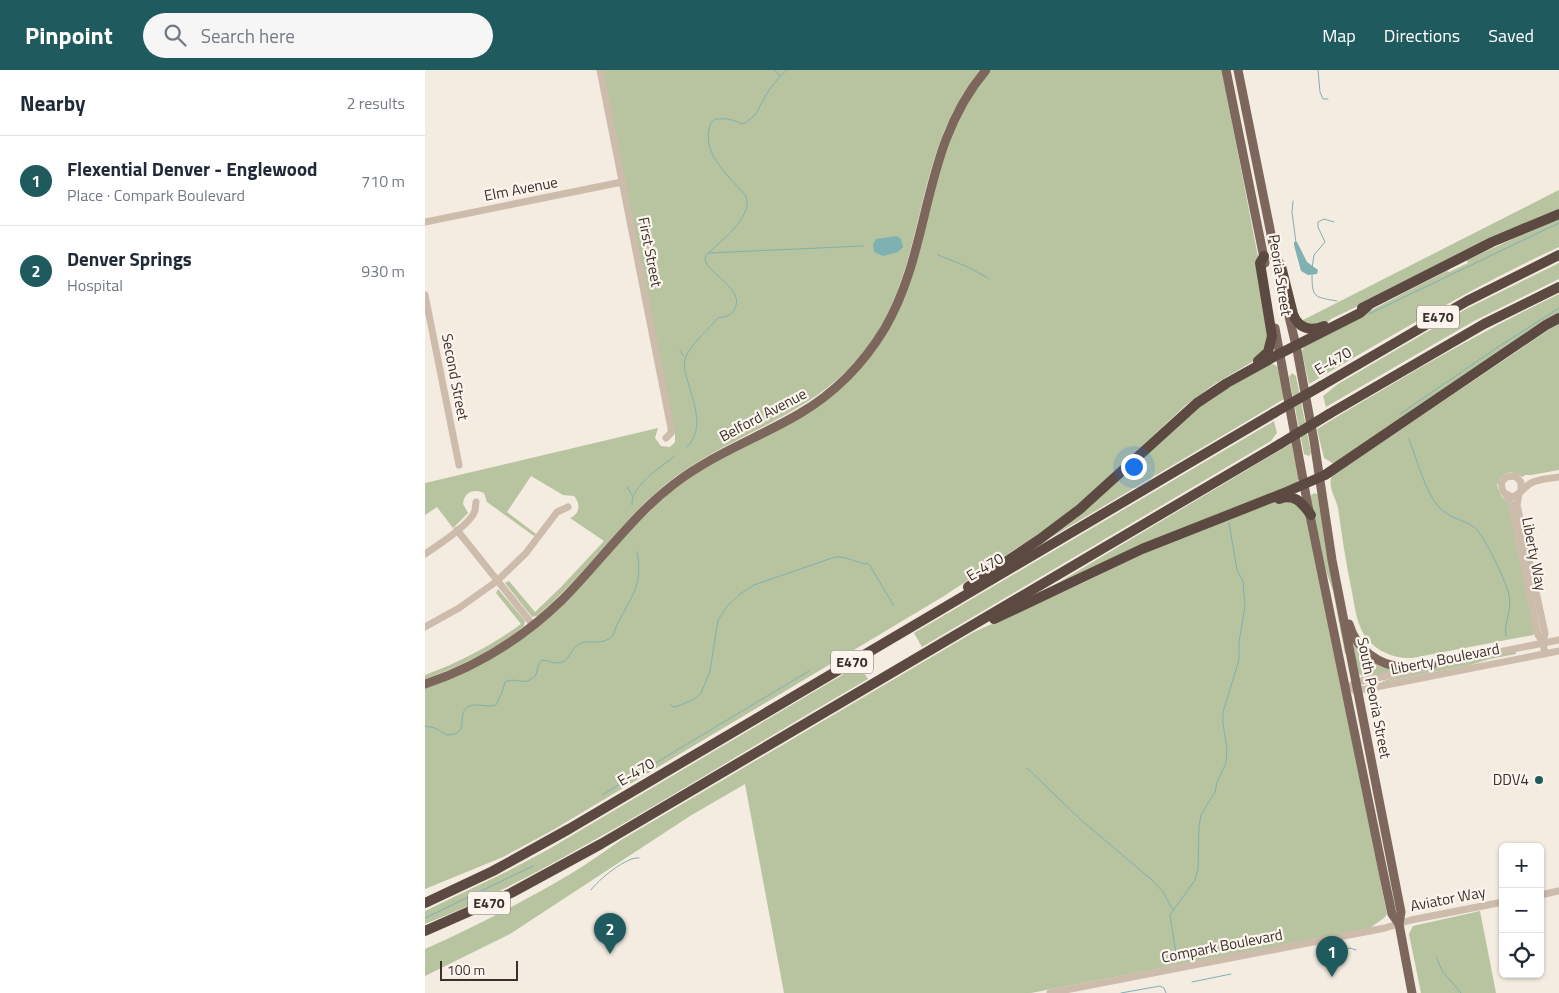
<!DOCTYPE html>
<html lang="en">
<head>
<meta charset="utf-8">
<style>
	body { margin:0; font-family:"Titillium Web",sans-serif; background:#f6f6f7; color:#1f2937 }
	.controls { position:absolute; right:15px; bottom:15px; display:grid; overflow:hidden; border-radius:8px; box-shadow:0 1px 4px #0004 }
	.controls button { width:45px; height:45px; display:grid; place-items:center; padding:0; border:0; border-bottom:1px solid #e0e1e3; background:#fff; color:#1f2937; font:25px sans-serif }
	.scale { position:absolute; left:15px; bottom:12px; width:78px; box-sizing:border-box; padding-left:5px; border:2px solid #3b302b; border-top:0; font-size:14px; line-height:18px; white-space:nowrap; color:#3b302b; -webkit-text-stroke:4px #fbf5ee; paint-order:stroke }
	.you { position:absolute; left:708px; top:396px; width:18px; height:18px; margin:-12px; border:4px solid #fff; border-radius:50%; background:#1a73e8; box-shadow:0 0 0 8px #1a73e833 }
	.badge { display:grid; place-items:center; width:32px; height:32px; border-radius:50%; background:#1f5a5e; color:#fff; font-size:16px; font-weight:700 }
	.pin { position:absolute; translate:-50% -41px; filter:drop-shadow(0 1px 2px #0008) }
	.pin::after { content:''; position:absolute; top:26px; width:18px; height:15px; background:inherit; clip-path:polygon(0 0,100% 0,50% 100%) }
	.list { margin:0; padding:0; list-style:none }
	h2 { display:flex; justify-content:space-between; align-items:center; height:65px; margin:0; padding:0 20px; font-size:21px }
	h2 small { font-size:16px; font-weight:400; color:#747a83 }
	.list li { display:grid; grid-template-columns:32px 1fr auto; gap:15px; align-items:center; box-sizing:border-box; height:90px; padding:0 20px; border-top:1px solid #e0e1e3 }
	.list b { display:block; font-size:19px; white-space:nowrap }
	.list p { margin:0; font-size:16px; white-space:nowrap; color:#747a83 }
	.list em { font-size:16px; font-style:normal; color:#747a83 }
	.icon { flex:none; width:28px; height:28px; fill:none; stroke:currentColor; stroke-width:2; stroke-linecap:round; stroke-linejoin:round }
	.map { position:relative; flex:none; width:1134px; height:923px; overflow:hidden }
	header { display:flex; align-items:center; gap:30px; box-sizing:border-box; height:70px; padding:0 25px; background:#1f5a5e; color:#fff }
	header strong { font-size:24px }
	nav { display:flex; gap:28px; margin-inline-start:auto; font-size:18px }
	.search { width:350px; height:45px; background:#f6f6f7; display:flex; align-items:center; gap:12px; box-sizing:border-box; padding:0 18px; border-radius:28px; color:#747a83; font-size:19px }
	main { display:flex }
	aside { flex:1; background:#fff }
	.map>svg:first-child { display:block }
</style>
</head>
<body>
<header>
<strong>Pinpoint</strong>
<div class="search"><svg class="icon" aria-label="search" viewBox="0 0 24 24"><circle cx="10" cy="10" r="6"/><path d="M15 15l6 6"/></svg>Search here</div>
<nav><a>Map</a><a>Directions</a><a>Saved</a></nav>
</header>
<main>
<aside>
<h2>Nearby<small>2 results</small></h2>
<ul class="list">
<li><span class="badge">1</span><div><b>Flexential Denver - Englewood</b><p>Place · Compark Boulevard</p></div><em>710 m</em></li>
<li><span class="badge">2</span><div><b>Denver Springs</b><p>Hospital</p></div><em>930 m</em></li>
</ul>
</aside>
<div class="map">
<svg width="1134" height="923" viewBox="0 0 1134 923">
	<rect width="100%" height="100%" fill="#f4ebe1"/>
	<g fill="#b8c4a0">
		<path d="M178,0H555C539,22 524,46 515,72C492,135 488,203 453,261C401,347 313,356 241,414C193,454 159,507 112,546L107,547L80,513L84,511L110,542L136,517L179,471L145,448C155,444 156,434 149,426L138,425L106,406L82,442L111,464L109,466L62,432L59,423C49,418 39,422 38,434L43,443L28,458L12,437L0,445V413L233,358L230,368L236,376L245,377L250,372V366Z"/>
		<path d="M566,0H797L832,182L845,262L844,273L832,289L788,315L761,335L645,443L519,526L128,760L78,787L0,819V617L79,581L245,422L276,400L386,341L466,255L518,85L531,54L551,19Z"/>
		<path d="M1134,120V139L906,249L902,253L892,257L876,251Z"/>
		<path d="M1134,148V177C1047,217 966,266 884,314L877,282L879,275C927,251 974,225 1022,201L1024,202L1043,193L1042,190Z"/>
		<path d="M1134,193V209L1049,251L901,337L898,326L913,314L1041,239Z"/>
		<path d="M1134,224V244L909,394L899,388L892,359C971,311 1051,264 1134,224Z"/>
		<path d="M1134,253V400L1106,405H1100L1097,407C1087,399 1076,402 1072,415L1075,424L1083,434L1110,563L1108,565L987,588C970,589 953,582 942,569C932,556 930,538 927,522C921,494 917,466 913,438C911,427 902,417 907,406Z"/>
		<path d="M843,294H848L853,297L859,329L625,468L764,345L785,329Z"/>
		<path d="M867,303L871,306L886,383L884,386L879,384L864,307Z"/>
		<path d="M849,351L852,363L846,371L497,577L489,563Z"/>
		<path d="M867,373L874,408L872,413L621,520Z"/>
		<path d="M890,423L893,425L923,583L920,584L908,521L901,501L885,429L886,425Z"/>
		<path d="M863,429L879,440L882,449L962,844L959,848L945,858L606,923H359L320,714L265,746L85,864L0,906V879C49,857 96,833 142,806C161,795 178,782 196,770L549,562L658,513L713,486L829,439L856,430Z"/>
		<path d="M73,519L100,551L99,556C70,581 35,596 0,609V605C35,592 66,576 96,554L71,523Z"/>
		<path d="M927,568L974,600C963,603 941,612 933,603Z"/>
		<path d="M1090,581L1091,584L1065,589L1045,595L958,612V611L1006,598Z"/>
		<path d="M434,595L443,609C360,657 279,707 196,755C132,791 68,828 0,854V841L83,801L124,779Z"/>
		<path d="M1055,841L1071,923H996L984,864L988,856Z"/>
	</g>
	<g fill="#7fb0b2">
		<path d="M472,166L476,169L478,177L473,182L458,186L449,182L448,174L451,169Z"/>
		<path d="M872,172L882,192L893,200L892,204L883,205L876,201L869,175V172Z"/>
	</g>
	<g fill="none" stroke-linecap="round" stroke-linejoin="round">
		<g stroke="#7fb0b2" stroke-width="1">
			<path d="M350,0L354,5"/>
			<path d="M893,0L895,22L898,29H903"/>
			<path d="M868,131L867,142L871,173"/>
			<path d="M284,183L438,176"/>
			<path d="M513,185L543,197L563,208"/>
			<path d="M887,198L889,185L900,172L893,157V152L899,149L909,152"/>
			<path d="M887,204C887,228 889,227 912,231"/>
			<path d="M944,244L1134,153"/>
			<path d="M255,281L259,286"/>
			<path d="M975,344L1070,279L1134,238"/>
			<path d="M984,369C992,389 999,419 1013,436C1023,448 1037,449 1049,457C1059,465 1079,508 1083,521C1089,539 1078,552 1081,566"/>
			<path d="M262,377C280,359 269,334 263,312C261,305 258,297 260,290C263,276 284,259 293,248C295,247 298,247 300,247C304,246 308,242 309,240C322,219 282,204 280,189L281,185C295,172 329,147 321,126C306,108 278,86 284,59C285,53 287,49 293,49C301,48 310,50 316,54L320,53L330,45L344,20L355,6L362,0"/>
			<path d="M202,417L207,425"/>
			<path d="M207,435C205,416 236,397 250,386"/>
			<path d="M245,635L249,637L256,635L271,628L276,623L285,601L293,550L303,535L315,524L329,515L410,487C423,486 432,494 444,494L469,536"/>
			<path d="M0,656L10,658L22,665C47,664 30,645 43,637C51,632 62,638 71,635L77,622L80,612C91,606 99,618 111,605L113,596L117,590C122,590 127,593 132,593C144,594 145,579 154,574C164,569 174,575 184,569C189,566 189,562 191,557C205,528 219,516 212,482"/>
			<path d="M602,698L656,750L728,811L738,822L748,840"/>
			<path d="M177,725L384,601"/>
			<path d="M166,820C173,810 202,786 214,788"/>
			<path d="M0,848L108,796"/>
			<path d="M897,883L925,878L931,880"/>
			<path d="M751,884L745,845L770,810L773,799L774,756L776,745L790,722L792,712L801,693L802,679L798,654V642L814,590V572L820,537L818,511L812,500L804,453"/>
			<path d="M1011,887L1018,902L1036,923"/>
			<path d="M767,912L806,904"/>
			<path d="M696,923L735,916L739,918L741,923"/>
		</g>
		<g stroke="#cdbbac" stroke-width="7">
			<path d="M175,0L246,358V363L241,368"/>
			<path d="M0,152L197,112"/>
			<path d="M0,225L34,395"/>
			<path d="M1096,419V412L1090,406L1081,407L1076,413L1078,422L1087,427C1095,425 1099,417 1106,413C1114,409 1125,408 1134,407"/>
			<path d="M1094,423L1092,435L1120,563L1118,573L1120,584"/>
			<path d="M1081,425L1086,434L1113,565L1118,573"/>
			<path d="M32,460L108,555"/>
			<path d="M0,484C12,476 43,456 49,443C51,440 50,436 51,432"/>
			<path d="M0,557L34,538L72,511L101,483L132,442L143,437"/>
			<path d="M921,619L931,612L982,602L1007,595L1134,570"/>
			<path d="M929,620L941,619L1134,581"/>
			<path d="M1115,825L1134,821"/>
			<path d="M625,923L960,858L986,850L1078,832"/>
		</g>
		<g stroke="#7d675c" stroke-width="9">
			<path d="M801,0L840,193"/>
			<path d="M813,0L852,194"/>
			<path d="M862,238L872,280L889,371L907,490L976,842L974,854L987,923"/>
			<path d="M850,258L882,431L957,797L967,844L974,854"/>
			<path d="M924,554C931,579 954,596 979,597C989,597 997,594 1007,595"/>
			<path d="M0,614C51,597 98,568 137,530C175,492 206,447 249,414C288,384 333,368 374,344C410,323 439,293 460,258C508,175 495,78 561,0"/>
		</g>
		<g stroke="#5c4a42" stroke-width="10">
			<path d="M850,187L856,196L868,244C873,258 885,262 899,256"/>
			<path d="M937,238L1067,172L1134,144"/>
			<path d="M833,291L843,282L847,266L835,193L839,186"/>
			<path d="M896,316L1042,231L1134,185"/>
			<path d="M904,344L1059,254L1134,217"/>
			<path d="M854,429C870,423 877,433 886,445"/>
			<path d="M543,517L615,469L655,439L772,333L802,313L854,284L935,243L943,236"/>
			<path d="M569,549L717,479L859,423L900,405L1121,255L1134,248"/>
			<path d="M0,833L68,801L144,759L849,343"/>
			<path d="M0,861L86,823L176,774L855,374"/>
		</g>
		<g stroke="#5c4a42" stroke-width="10">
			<path d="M849,343L896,316"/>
			<path d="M855,374L904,344"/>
		</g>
	</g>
	<circle fill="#1f5a5e" stroke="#fbf5ee" stroke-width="2" cx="1114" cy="710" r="5"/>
	<g text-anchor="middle" stroke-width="4.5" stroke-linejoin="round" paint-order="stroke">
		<g fill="#fbf5ee" stroke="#756b66" stroke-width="1">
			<rect x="992" y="235.5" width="42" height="23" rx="4"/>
			<rect x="406" y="580.5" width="42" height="23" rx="4"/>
			<rect x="43" y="821.5" width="42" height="23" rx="4"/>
		</g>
		<g font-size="14" font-weight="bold" fill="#3b302b">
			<text x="1013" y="252">E470</text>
			<text x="427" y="597">E470</text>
			<text x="64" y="838">E470</text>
		</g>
		<g font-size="15" fill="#3b302b" stroke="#fbf5ee">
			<text transform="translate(96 119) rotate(-11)" y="5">Elm Avenue</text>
			<text transform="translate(225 182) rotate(79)" y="5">First Street</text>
			<text transform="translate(855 205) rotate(81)" y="5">Peoria Street</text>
			<text transform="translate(908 291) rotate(-31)" y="5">E-470</text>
			<text transform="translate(30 307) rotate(79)" y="5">Second Street</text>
			<text transform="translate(338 345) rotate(-28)" y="5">Belford Avenue</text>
			<text transform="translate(1109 484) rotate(79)" y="5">Liberty Way</text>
			<text transform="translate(560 497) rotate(-31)" y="5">E-470</text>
			<text transform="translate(1020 589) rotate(-11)" y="5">Liberty Boulevard</text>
			<text transform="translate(949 628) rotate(79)" y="5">South Peoria Street</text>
			<text transform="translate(211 702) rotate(-31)" y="5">E-470</text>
			<text transform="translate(1023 829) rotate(-11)" y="5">Aviator Way</text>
			<text transform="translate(797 876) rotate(-11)" y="5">Compark Boulevard</text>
		</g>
		<g font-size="15" fill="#3b302b" stroke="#fbf5ee" text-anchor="end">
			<text x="1104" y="715">DDV4</text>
		</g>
	</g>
</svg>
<div class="controls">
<button>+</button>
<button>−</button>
<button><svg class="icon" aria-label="locate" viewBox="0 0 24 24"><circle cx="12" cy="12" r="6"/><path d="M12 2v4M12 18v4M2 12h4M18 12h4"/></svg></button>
</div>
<div class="scale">100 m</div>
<div class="you"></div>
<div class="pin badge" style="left:907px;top:907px">1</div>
<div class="pin badge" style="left:185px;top:884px">2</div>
</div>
</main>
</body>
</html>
